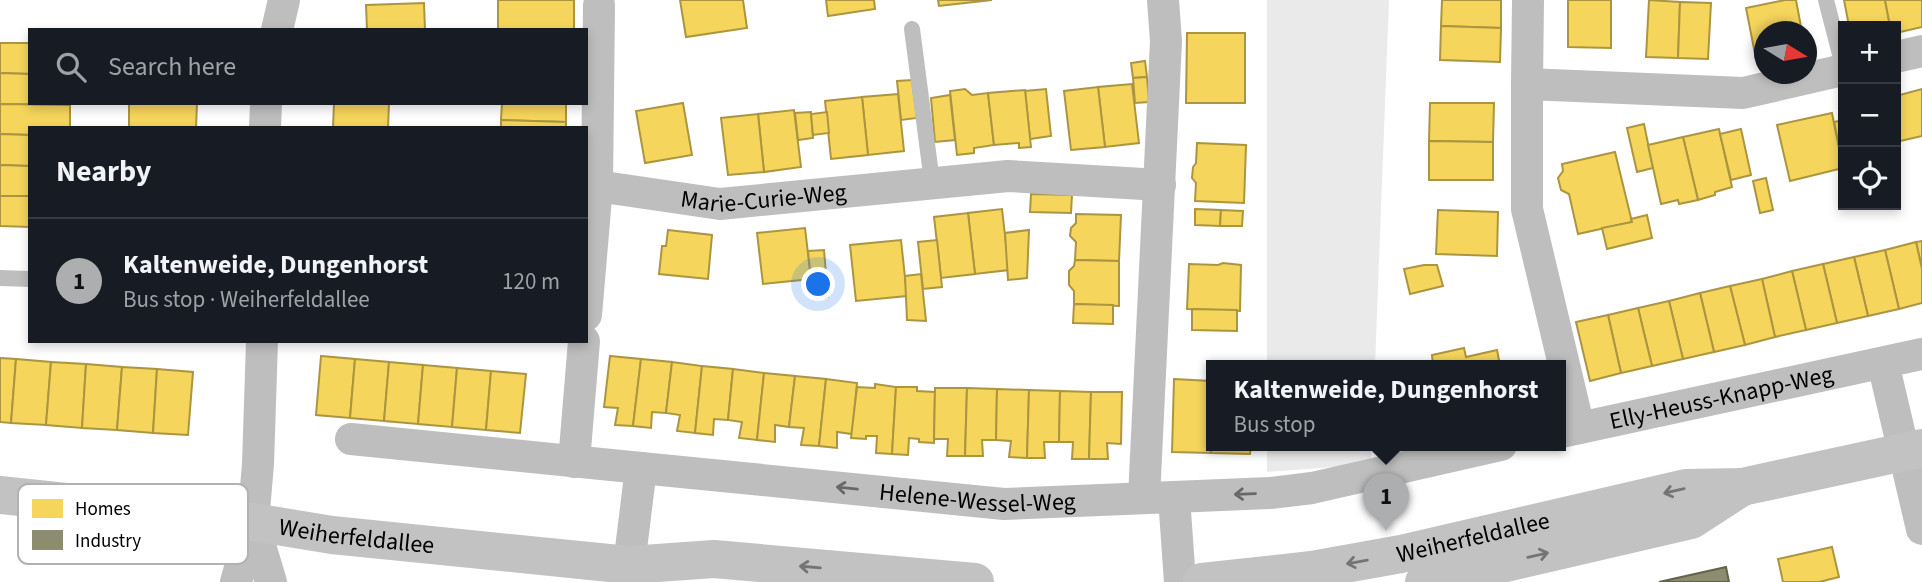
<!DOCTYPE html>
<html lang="en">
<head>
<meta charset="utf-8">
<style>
	body { margin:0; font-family:"Source Sans 3",sans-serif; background:#20242c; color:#f1f3f6 }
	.controls { position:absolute; right:21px; top:21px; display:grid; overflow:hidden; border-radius:0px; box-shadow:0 4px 10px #0003 }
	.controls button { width:63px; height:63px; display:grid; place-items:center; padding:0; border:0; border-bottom:2px solid #363941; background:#171b24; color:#f1f3f6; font:35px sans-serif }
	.compass { position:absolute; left:1754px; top:21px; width:63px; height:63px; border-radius:50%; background:#171b24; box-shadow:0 4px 10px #0003; rotate:101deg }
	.you { position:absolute; left:819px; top:285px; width:24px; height:24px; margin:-18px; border:5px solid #fff; border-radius:50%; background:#1a73e8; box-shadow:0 0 0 10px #1a73e833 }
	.badge { display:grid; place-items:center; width:46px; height:46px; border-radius:50%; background:#adaeaf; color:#111; font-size:23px; font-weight:700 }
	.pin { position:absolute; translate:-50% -58px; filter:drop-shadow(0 2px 4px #0008) }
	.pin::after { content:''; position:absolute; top:37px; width:24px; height:21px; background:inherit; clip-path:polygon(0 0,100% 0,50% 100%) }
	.popup { position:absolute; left:1206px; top:360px; width:360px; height:91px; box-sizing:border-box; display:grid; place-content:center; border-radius:0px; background:#171b24; filter:drop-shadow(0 2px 5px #0005); font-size:23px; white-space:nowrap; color:#9ea1a6 }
	.popup b { font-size:26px; color:#f1f3f6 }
	.popup::after { content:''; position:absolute; left:50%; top:100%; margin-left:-14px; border:14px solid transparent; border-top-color:#171b24 }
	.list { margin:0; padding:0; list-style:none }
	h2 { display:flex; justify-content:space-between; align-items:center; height:91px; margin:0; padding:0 28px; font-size:30px }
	h2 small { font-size:23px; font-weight:400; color:#9ea1a6 }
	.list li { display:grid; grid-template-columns:46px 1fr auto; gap:21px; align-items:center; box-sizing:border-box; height:126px; padding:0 28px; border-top:2px solid #363941 }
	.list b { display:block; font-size:26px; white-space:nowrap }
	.list p { margin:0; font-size:23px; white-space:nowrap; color:#9ea1a6 }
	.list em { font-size:23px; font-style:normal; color:#9ea1a6 }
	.icon { flex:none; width:38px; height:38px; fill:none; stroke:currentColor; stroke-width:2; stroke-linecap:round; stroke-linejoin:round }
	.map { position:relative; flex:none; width:1922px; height:582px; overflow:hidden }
	.search { position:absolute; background:#171b24; box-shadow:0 4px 10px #0003; left:28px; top:28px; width:560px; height:77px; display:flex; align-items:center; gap:18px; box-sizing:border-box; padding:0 24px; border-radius:0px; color:#9ea1a6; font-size:26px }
	.panel { position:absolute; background:#171b24; box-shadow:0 4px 10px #0003; left:28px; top:126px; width:560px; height:217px; border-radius:0px }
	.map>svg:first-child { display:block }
</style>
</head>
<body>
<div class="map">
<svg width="1922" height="582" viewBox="0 0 1922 582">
	<rect width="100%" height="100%" fill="#fff"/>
	<g fill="#eaeaea">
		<path d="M1267,0H1389L1375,365H1267Z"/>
		<path d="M1267,445H1371V464L1267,472Z"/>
	</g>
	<g fill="#f6d55c" stroke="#ac9540" stroke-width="2">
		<rect x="498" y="0" width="76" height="30"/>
		<path d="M680,0H743L747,28L686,37Z"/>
		<path d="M826,0H874L875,9L828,16Z"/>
		<path d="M938,0H992L939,6Z"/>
		<path d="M1442,0H1501V28L1441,26Z"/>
		<path d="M1568,0H1611V48L1568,47Z"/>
		<path d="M1649,0L1680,2L1678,58L1646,57Z"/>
		<path d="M1785,0H1796L1802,32H1764V57L1756,59L1746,8Z"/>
		<path d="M1844,0H1885L1890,26H1849Z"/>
		<path d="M1885,0H1922V27L1896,33V26H1890Z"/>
		<path d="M1680,2L1711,3L1708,59L1678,58Z"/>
		<path d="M424,3L425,30H367L366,5Z"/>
		<path d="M1441,26L1501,28L1500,62L1440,60Z"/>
		<path d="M1187,33H1245V103H1186Z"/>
		<path d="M0,43H30V74L0,73Z"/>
		<path d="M1145,61L1147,77L1133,78L1131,63Z"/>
		<path d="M0,73L30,74V103H70V105L0,104Z"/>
		<path d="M1147,77L1149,102L1135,103L1133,78Z"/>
		<path d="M912,80L917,118L901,120L897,81Z"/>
		<path d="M1132,84L1139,143L1105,147L1098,87Z"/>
		<path d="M1098,87L1105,147L1071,150L1064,91Z"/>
		<path d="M965,89L972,95L988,93L994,145L974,148V153L957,155L950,91Z"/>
		<path d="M1046,89L1051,136L1030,139L1025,91Z"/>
		<path d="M1922,89V136L1896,142V96Z"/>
		<path d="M1025,90L1031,147L1019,148V143L994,145L988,93Z"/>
		<path d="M898,94L904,151L868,155L862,97Z"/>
		<path d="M950,95L955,140L935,142L931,98Z"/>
		<path d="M862,97L868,155L831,159L825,101Z"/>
		<path d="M129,103H197L196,128H129Z"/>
		<path d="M334,103H389L388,128H333Z"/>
		<path d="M502,103H566V122L501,120Z"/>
		<path d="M683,103L692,155L645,163L636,111Z"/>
		<path d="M1430,103H1494L1493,142L1429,141Z"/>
		<path d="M0,104L70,105V128H30V135L0,134Z"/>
		<path d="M794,110L801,167L764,172L758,114Z"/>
		<path d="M811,112L813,138L798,140L795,113Z"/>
		<path d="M827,112L829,133L813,135L811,114Z"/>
		<path d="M1832,113L1843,168L1790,181L1777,125Z"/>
		<path d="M758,114L764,172L728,175L721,118Z"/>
		<path d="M501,120L566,122V128H501Z"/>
		<path d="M1843,120V165L1834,122Z"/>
		<path d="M1644,124L1653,168L1637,172L1627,128Z"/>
		<path d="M1719,129L1732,187L1715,192V195L1698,200L1683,137Z"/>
		<path d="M1741,129L1751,175L1731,180L1720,134Z"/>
		<path d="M0,134L30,135V166L0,165Z"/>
		<path d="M1683,137L1698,200L1679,204L1678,200L1661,204L1648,145Z"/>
		<path d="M1429,141L1493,142V180H1429Z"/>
		<path d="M1197,143L1246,145L1244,203L1195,201L1196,183L1192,178L1193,167L1196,163Z"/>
		<path d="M1615,152L1632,222L1578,234L1569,194L1561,190L1558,178L1563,171L1562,164Z"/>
		<path d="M0,165L30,166V196H0Z"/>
		<path d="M1766,178L1773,210L1760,213L1753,181Z"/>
		<path d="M1031,194L1072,195L1071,213L1030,212Z"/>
		<path d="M0,196H30V227L0,226Z"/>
		<path d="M1002,209L1009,270L975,274L968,213Z"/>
		<path d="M1195,209L1221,210L1220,226L1195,225Z"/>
		<path d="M1221,210L1243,211L1242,226H1220Z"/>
		<path d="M1438,210L1498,212L1497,256L1436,254Z"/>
		<path d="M968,213L975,274L941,278L934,217Z"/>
		<path d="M1076,214L1121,215L1119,261L1075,260L1076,242L1070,236L1071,228L1076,223Z"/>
		<path d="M1647,215L1652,238L1607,249L1602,228L1632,222L1631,219Z"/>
		<path d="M805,228L811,279L763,284L757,233Z"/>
		<path d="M668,230L712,235L708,279L659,274L662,246H666Z"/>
		<path d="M1029,230L1027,278L1008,280L1005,233Z"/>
		<path d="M901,240L907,296L856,301L850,245Z"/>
		<path d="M937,240L942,287L923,289L918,242Z"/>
		<path d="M1922,241V269L1916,242Z"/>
		<path d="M1916,242L1922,269V303L1899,309L1885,250Z"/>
		<path d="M824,250L828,297L813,299L808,251Z"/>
		<path d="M1885,250L1899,309L1868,316L1854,257Z"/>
		<path d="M1854,257L1868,316L1837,323L1823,264Z"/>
		<path d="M1075,260L1119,261V306L1074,304V291L1069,285V271L1074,266Z"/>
		<path d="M1223,263L1241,265L1240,311L1187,309L1189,264L1218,265Z"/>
		<path d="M1823,264L1837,323L1806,330L1792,271Z"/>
		<path d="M1424,265H1437L1443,286L1410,294L1404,269Z"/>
		<path d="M1792,271L1806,330L1775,337L1762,279Z"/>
		<path d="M921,274L926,321L907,320L905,276Z"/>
		<path d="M1762,279L1775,337L1745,345L1730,286Z"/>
		<path d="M1730,286L1745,345L1714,352L1700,293Z"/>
		<path d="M1700,293L1714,352L1683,359L1669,301Z"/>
		<path d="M1669,301L1683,359L1652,366L1638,308Z"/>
		<path d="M1074,304L1113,305V324L1073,323Z"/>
		<path d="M1638,308L1652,366L1621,373L1608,315Z"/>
		<path d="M1192,309L1237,310V331L1192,330Z"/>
		<path d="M1608,315L1621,373L1590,381L1576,322Z"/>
		<path d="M1464,348L1466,357L1497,350L1500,365H1433L1432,355Z"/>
		<path d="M321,356L355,359L350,418L316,415Z"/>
		<path d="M610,356L641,359L633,426L615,425L618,408L604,407Z"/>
		<path d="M0,358L16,359L11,423L0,422Z"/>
		<path d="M16,359L51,362L46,425L11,423Z"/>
		<path d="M355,359L389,362L384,421L350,418Z"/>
		<path d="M641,359L672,362L666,413L652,412L651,428L633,426Z"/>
		<path d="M51,362L86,364L82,428L46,425Z"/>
		<path d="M389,362L423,365L418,424L384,421Z"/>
		<path d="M672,362L702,366L695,433L677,431L680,415L666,413Z"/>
		<path d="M86,364L122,367L117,430L82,428Z"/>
		<path d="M423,365L457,368L452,427L418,424Z"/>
		<path d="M702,366L733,369L728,420L714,419L713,435L695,433Z"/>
		<path d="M122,367L157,369L153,433L117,430Z"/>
		<path d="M457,368L491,371L486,430L452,427Z"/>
		<path d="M157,369L193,372L188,435L153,433Z"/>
		<path d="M733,369L764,373L757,440L739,438L742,422L728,420Z"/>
		<path d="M491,371L526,374L520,433L486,430Z"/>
		<path d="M764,373L795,376L789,427L775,425V442L757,440Z"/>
		<path d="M795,376L826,379L819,446L801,445L804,428L789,427Z"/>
		<path d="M826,379L857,383L852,434L837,432V448L819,446Z"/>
		<path d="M1174,379L1211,381V453L1172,452Z"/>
		<path d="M875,384L896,387L892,454L876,453L877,436H866V439L851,438L857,387L875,388Z"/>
		<path d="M896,387H917V391L935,392L934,443L919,442V439L909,438L908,455L892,454Z"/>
		<path d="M935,388H967L965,456H947L948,439H934Z"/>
		<path d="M967,388L997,389L996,440H982L983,456H965Z"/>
		<path d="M997,389L1029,390L1027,458L1009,457L1011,441L996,440Z"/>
		<path d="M1029,390L1060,391L1059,442H1044L1045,458H1027Z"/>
		<path d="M1060,391L1091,392L1089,459H1072L1073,442H1059Z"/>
		<path d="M1091,392H1122L1121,444L1107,443L1108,459H1089Z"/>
		<path d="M1212,445H1251L1250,454L1211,453Z"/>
		<path d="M1832,547L1839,577L1819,582H1783L1778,559Z"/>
	</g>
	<path fill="#8c8c6e" stroke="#62624d" stroke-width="2" d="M1726,567L1729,582H1659Z"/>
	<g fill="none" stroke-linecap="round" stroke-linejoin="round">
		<g stroke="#bebebe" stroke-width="16">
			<path d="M1826,0L1843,66"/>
			<path d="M912,29L932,182"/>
			<path d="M0,278L30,279"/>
		</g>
		<g stroke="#bebebe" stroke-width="32">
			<path d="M277,30L284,0"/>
			<path d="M1896,57L1922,51"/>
			<path d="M1527,84L1528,0"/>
			<path d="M265,128L266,103"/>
			<path id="s1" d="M597,186L720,204L1008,176L1160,185"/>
			<path d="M586,315L597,186L599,5"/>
			<path d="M1883,363L1922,529"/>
			<path d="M1579,428L1527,209V84L1743,93L1843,70"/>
			<path id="s2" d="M1561,432L1922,354"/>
			<path d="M351,439L641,468L629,565"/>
			<path d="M574,462L584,341"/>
			<path id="s3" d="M641,468L1004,504L1270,493L1312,488L1501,445"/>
			<path d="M1174,497L1180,582"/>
			<path d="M1144,498L1166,41L1163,0"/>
			<path d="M253,522L271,582"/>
			<path d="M236,582L253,522L258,464L262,341"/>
		</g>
		<g stroke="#c2c2c2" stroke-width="38">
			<path id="s4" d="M0,495L253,522L332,535L629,565L714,559L975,582"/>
			<path id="s5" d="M1202,582L1312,570L1401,554L1686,488L1742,487L1922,448"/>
			<path d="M1424,582L1691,520L1742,487"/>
		</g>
	</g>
	<defs><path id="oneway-shaft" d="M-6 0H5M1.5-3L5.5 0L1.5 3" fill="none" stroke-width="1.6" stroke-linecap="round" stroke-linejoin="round" transform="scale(1.75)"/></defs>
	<g stroke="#686868">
		<use href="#oneway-shaft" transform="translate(847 488) rotate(-174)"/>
		<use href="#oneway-shaft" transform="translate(1245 494) rotate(178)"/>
	</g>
	<g stroke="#747474">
		<use href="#oneway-shaft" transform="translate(1674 491) rotate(167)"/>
		<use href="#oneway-shaft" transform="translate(1538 555) rotate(-13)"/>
		<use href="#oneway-shaft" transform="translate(1357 562) rotate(170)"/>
		<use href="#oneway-shaft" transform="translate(810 567) rotate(-175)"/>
	</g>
	<g text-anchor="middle" stroke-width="7" stroke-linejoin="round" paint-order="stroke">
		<g font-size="24" fill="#000" stroke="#fff">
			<text dy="8" stroke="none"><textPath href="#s1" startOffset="168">Marie-Curie-Weg</textPath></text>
			<text dy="8" stroke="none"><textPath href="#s2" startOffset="164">Elly-Heuss-Knapp-Weg</textPath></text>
			<text dy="8" stroke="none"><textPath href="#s3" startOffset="338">Helene-Wessel-Weg</textPath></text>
			<text dy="8" stroke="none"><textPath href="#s4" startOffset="359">Weiherfeldallee</textPath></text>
			<text dy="8" stroke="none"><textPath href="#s5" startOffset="275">Weiherfeldallee</textPath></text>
		</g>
	</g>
	<rect x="18" y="484" width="230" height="80" rx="10" fill="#fff" stroke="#b2b2b2" stroke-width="2"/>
	<rect x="32" y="499" width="31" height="19" fill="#f6d55c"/>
	<rect x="32" y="530" width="31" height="20" fill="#8c8c6e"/>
	<g font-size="19" fill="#000">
		<text x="75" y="515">Homes</text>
		<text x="75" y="547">Industry</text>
	</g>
</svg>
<div class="controls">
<button>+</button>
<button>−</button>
<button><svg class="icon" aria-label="locate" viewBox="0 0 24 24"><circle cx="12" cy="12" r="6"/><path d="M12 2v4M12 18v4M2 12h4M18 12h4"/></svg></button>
</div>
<svg class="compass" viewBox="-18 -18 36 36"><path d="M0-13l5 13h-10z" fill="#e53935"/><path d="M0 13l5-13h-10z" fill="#9ea1a6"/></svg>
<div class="you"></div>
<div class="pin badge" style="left:1386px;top:531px">1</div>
<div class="popup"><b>Kaltenweide, Dungenhorst</b>Bus stop</div>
<div class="search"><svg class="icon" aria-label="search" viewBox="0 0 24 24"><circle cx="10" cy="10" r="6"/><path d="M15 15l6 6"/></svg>Search here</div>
<section class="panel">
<h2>Nearby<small></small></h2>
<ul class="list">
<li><span class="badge">1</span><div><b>Kaltenweide, Dungenhorst</b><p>Bus stop · Weiherfeldallee</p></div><em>120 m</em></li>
</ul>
</section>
</div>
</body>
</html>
